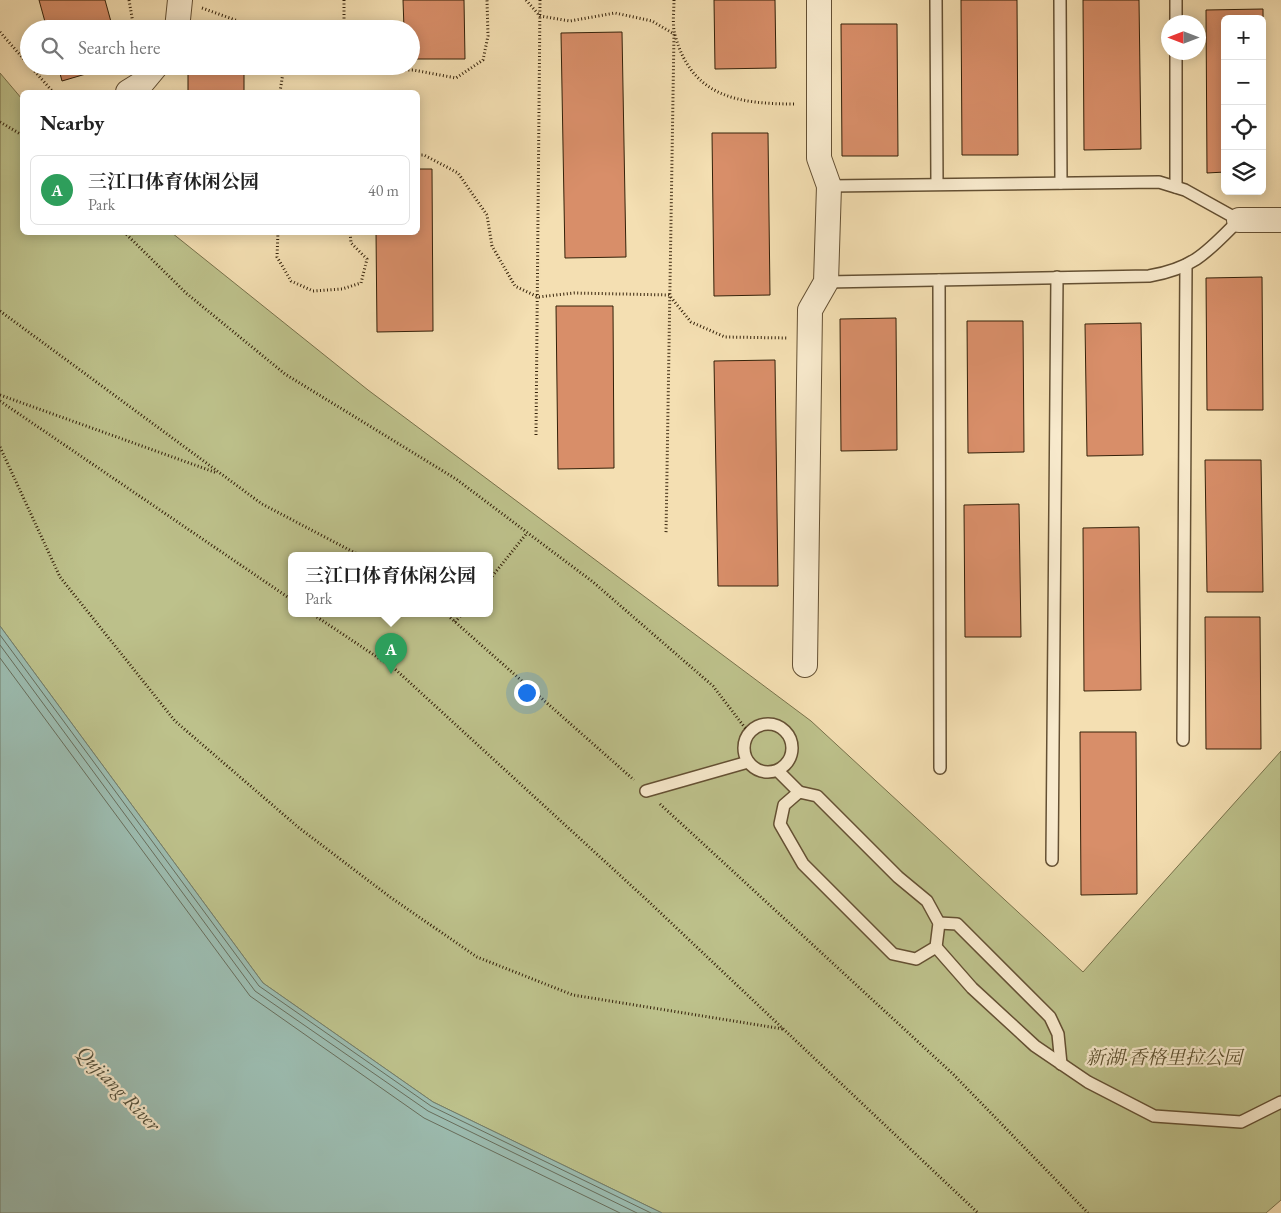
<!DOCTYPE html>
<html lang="en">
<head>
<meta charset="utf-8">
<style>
	body { margin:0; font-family:"EB Garamond","Noto Serif SC",serif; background:#f6f6f6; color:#222 }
	.controls { position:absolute; right:15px; top:15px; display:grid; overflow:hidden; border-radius:8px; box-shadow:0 2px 12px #0003 }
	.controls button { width:45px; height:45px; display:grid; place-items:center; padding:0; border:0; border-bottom:1px solid #e0e0e0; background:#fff; color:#222; font:25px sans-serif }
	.compass { position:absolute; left:1161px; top:15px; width:45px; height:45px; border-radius:50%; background:#fff; box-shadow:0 2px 12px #0003; rotate:270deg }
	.you { position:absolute; left:526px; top:692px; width:18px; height:18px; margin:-12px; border:4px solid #fff; border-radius:50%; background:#1a73e8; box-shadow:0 0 0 8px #1a73e833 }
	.badge { display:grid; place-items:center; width:32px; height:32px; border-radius:50%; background:#db2777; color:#fff; font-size:16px; font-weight:700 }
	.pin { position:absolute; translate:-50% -41px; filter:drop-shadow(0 1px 2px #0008) }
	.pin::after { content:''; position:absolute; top:26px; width:18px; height:15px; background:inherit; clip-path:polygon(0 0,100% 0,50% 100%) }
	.popup { position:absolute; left:288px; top:552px; width:205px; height:65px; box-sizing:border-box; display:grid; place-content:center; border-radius:8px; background:#fff; filter:drop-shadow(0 1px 4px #0005); font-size:16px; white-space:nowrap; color:#767676 }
	.popup b { font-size:19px; color:#222 }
	.popup::after { content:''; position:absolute; left:50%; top:100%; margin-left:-10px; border:10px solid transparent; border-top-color:#fff }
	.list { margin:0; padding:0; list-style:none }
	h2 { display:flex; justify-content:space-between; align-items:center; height:65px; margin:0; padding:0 20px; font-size:21px }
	h2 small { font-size:16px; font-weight:400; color:#767676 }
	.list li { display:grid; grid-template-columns:32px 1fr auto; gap:15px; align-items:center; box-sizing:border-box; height:70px; margin:0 10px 10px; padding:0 10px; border:1px solid #e0e0e0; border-radius:8px }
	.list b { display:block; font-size:19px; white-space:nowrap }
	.list p { margin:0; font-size:16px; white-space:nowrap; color:#767676 }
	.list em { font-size:16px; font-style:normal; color:#767676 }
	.icon { flex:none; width:28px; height:28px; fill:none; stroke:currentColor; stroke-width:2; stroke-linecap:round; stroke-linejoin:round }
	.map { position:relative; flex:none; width:1281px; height:1213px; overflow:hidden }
	.search { position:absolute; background:#fff; box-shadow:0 2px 12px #0003; left:20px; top:20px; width:400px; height:55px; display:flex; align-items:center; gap:12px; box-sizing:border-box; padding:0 18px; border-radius:28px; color:#767676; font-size:19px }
	.panel { position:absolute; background:#fff; box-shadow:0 2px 12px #0003; left:20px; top:90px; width:400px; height:145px; border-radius:8px }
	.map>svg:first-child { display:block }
</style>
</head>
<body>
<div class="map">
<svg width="1281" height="1213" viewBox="0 0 1281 1213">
	<rect width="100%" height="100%" fill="#f4dfb2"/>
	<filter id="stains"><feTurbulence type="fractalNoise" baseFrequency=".004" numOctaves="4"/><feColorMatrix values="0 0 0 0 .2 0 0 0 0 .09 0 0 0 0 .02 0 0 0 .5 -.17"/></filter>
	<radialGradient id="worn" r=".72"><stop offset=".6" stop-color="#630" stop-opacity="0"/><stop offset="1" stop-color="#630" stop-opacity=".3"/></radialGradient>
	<path fill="#bdc18b" stroke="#78714a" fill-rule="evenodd" d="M0,73L22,99V232L172,233L368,390L811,721L1083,972L1281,751V1200L1266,1213H662L433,1102L263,983L0,626ZM292,555H490V613H292Z"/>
	<path fill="#9cbcb0" stroke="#727e6d" d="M0,626L263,983L433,1102L662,1213H0Z"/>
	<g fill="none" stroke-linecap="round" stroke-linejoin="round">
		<g stroke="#686e5c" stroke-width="1">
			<path d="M0,635L259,986L431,1106L651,1213"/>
			<path d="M0,645L255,991L428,1111L637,1213"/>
			<path d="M0,658L250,996L424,1118L620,1213"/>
		</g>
	</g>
	<g fill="#d88e69" stroke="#342109">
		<path d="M39,0H105L113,29H47Z"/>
		<path d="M403,0H464L465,59H411V29H404Z"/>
		<path d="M714,0H775L776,68L715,69Z"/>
		<path d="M961,0H1017L1018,155H962Z"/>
		<path d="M1083,0H1139L1141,149L1084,150Z"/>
		<path d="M1263,9L1264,172L1262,19H1225V172L1207,173L1206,10Z"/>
		<path d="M841,24H897L898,156H842Z"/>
		<path d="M622,32L626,257L565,258L561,33Z"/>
		<path d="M58,66H113L62,81Z"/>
		<rect x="188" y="66" width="56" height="26"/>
		<path d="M712,133H768L770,295L714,296Z"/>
		<path d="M418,169H432L433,331L377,332L376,232H418Z"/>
		<path d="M1262,277L1263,410H1207L1206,278Z"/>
		<path d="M556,306H613L614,468L558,469Z"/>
		<path d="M896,318L897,450L841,451L840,319Z"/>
		<path d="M967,321H1023L1024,452L968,453Z"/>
		<path d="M1141,323L1143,455L1087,456L1085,324Z"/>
		<path d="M775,360L778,586H718L714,361Z"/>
		<path d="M1205,460H1261L1263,592H1207Z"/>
		<path d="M1019,504L1021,637H965L964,505Z"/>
		<path d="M1139,527L1141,690L1084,691L1083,528Z"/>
		<path d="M1205,617H1260L1261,749H1206Z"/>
		<path d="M1080,732H1136L1137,894L1081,895Z"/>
	</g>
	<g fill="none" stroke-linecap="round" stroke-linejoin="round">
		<defs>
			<g id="lane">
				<path d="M936,0L937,184"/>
				<path d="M1060,0L1061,183"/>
				<path d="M1176,0V22"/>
				<path d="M1176,52V187"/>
				<path d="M939,280L940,768"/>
				<path d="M826,282L1149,276C1195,268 1208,251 1239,220L1185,190L1159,182L829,186"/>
				<circle cx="768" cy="748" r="24"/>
				<path d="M1183,740L1186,265"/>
				<path d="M778,771L799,792"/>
				<path d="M646,791L748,762"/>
				<path d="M799,792L817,796L898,877L927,901L939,923L936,947L916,959L893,954L803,864L780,824L784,805Z"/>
				<path d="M1052,860L1057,277"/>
				<path d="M939,923L957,924L1050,1017L1058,1034L1061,1064"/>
				<path d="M936,947L972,988L1035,1046L1088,1082L1154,1116L1241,1122L1281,1102"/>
			</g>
			<g id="street">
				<path d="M177,29L180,0"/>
				<path d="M128,92L141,84L156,66"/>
				<path d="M1239,220H1281"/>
				<path d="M805,665L810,310L826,282L829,186L819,158V0"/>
			</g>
		</defs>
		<use href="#lane" stroke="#645033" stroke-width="14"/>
		<use href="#street" stroke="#645033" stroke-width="26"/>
		<g stroke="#342109" stroke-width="3" stroke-dasharray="1 2.5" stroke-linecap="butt">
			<path d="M129,0L134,29"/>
			<path d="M344,0V29"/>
			<path d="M526,0L540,16L570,21L615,13L652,21L674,34L666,534"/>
			<path d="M674,0C674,11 672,25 675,35C692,98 739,104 796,104"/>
			<path d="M202,8L238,21L247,29"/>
			<path d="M0,32L29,65"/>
			<path d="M30,66L53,92"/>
			<path d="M382,66L386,70H413L456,78L483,60L488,36L487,0"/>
			<path d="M280,92L284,66"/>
			<path d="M0,122L22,135"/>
			<path d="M418,155H424L458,173L487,215L492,246L515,286L538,297L574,293L669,295L691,322L725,337L787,338"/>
			<path d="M124,232L186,293L285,374L456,479L593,582L713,686L749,733"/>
			<path d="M278,232L277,257L291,281L313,291L342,289L361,283L367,259L351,243L350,232"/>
			<path d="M0,311L262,504L359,555"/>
			<path d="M0,395L217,473"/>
			<path d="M0,401L292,600"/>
			<path d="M536,435L540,0"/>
			<path d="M0,447L60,577L175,721L298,827L390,897L477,957L573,995L783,1029"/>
			<path d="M490,579L527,533"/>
			<path d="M311,613L395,669L648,901L978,1213"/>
			<path d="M445,613L634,780"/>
			<path d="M455,622L463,613"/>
			<path d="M660,804L953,1074L1088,1213"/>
		</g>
		<use href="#lane" stroke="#f8eacd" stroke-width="11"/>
		<use href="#street" stroke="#f8eacd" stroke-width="24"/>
	</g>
	<g text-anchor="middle" stroke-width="4.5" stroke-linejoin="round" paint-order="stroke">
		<g font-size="19" font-style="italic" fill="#5d5130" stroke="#f8eacd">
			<text x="1164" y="1064">新湖·香格里拉公园</text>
		</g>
		<g font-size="20" font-style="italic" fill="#53503b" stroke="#f8eacd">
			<text transform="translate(119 1088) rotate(46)" y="7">Qujiang River</text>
		</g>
	</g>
	<rect width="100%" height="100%" filter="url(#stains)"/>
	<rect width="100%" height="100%" fill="url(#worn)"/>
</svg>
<div class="controls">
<button>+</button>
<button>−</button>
<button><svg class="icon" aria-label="locate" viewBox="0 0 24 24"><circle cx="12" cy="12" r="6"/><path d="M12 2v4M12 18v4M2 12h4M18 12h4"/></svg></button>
<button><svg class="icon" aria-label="layers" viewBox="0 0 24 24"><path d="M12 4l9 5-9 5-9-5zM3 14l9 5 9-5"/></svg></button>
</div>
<svg class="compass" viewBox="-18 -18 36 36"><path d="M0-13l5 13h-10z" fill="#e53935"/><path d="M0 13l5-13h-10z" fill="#767676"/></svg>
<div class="you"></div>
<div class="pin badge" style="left:391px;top:674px;background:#2e9e5b">A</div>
<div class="popup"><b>三江口体育休闲公园</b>Park</div>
<div class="search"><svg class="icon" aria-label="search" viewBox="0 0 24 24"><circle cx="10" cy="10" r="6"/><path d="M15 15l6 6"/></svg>Search here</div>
<section class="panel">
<h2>Nearby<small></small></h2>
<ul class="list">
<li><span class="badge" style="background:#2e9e5b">A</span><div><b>三江口体育休闲公园</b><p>Park</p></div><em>40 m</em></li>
</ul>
</section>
</div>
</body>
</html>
